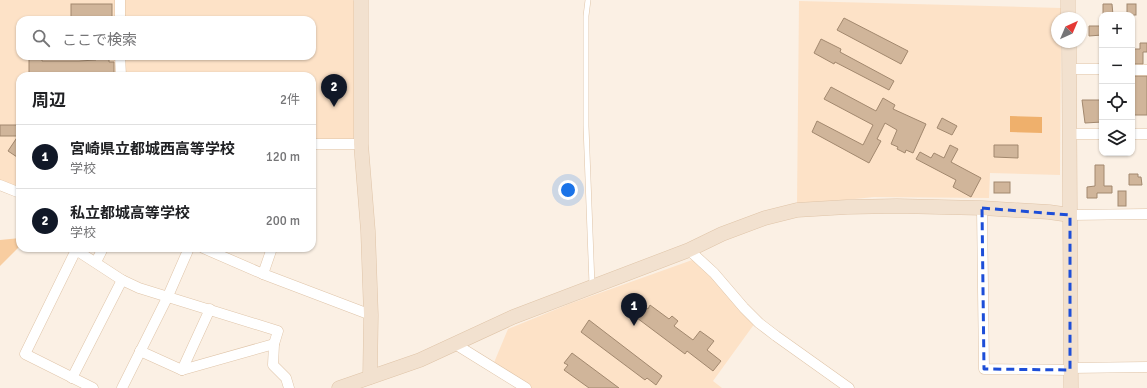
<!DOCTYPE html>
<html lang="ja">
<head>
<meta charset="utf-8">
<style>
	body { margin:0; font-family:Signika,"Noto Sans JP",sans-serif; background:#f6f6f6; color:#202124 }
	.controls { position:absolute; right:12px; top:12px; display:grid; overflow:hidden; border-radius:8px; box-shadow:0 1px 3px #0004 }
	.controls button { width:36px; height:36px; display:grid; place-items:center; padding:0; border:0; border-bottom:1px solid #e0e0e0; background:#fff; color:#202124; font:20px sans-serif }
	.compass { position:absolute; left:1051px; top:12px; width:36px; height:36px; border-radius:50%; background:#fff; box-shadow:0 1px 3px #0004; rotate:44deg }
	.you { position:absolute; left:568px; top:190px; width:14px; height:14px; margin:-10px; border:3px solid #fff; border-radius:50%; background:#1a73e8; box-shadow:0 0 0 6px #1a73e833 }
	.badge { display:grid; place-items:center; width:26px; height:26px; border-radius:50%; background:#111827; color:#fff; font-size:13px; font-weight:700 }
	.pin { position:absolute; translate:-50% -33px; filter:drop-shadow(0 1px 2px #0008) }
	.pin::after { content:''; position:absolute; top:21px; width:14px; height:12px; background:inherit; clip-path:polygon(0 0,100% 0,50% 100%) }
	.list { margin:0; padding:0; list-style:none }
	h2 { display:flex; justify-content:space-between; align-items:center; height:52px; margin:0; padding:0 16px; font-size:17px }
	h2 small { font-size:13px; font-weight:400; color:#757577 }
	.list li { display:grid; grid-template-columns:26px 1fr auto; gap:12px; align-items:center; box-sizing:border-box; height:64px; padding:0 16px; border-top:1px solid #e0e0e0 }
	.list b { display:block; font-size:15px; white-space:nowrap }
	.list p { margin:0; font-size:13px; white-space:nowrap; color:#757577 }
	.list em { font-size:13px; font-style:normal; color:#757577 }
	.icon { flex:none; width:22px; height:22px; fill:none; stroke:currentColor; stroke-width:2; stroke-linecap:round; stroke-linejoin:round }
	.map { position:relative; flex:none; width:1147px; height:388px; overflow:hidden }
	.search { position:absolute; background:#fff; box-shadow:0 1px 3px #0004; left:16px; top:16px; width:300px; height:44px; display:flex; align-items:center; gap:10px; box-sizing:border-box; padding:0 14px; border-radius:12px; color:#757577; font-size:15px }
	.panel { position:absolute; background:#fff; box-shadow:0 1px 3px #0004; left:16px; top:72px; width:300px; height:180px; border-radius:12px }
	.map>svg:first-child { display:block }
</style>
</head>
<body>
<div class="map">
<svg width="1147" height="388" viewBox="0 0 1147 388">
	<rect width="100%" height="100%" fill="#fbf0e4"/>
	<g fill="#fde2c7" fill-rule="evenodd">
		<path d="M0,0H353L355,3L357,138L350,139H312V76H20V186L11,185L0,180ZM20,20H312V56H20Z"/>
		<path d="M799,1L1061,8V18H1057V42H1061L1060,175L990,173L989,198L874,197L797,205Z"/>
		<path d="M695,259L755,323L713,381L722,388H531L493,365L508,329L569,304Z"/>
	</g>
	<path fill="#f8cda0" d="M20,238V246L0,266V240Z"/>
	<path fill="#efb06c" d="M1010,116L1042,117V133L1010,132Z"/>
	<g fill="#d0b59a" stroke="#a2886e">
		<rect x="71" y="4" width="41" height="16"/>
		<path d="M1103,4H1112L1113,15H1103Z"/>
		<rect x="1127" y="4" width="9" height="11"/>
		<path d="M844,18L908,51L901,64L837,30Z"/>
		<path d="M1089,26H1102V35L1089,36Z"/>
		<path d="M821,39L841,49L840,52L894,81L889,90L835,62L834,64L814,53Z"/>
		<path d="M1140,43H1147V52H1143V64H1132V49H1140Z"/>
		<path d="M29,56H42V61H79L96,60V59H109V62H114V76H29Z"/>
		<rect x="1132" y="76" width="15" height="39"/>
		<path d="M831,87L876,111L883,98L895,105L893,109L926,124L913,153L906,150L905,153L897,149L898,147L891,144L897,130L885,123L877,139L881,141L869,163L812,132L817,121L863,145L873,125L824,99Z"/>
		<path d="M1082,100H1102V122L1085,123Z"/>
		<path d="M942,118L957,126L952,135L937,128Z"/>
		<path d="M0,125H20V153L17,157L8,151L18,136H0Z"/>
		<path d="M950,145L958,149L951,162L981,178L971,197L953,187L956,180L916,159L920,152L931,158L934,153L944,158Z"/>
		<path d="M994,145H1018V158L994,157Z"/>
		<path d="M1095,165H1104V186H1112V193H1097V198H1087V187L1095,186Z"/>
		<path d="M1129,174H1138V177H1141L1142,185H1129Z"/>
		<rect x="994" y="182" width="16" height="11"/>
		<rect x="1118" y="191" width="8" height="15"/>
		<path d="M638,301L648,309L650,305L669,319L672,316L678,321L674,326L693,340L700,331L714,341L707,350L721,361L713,371L687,351L685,354L629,312Z"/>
		<path d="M589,320L662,376L656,385L647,378L645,380L581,332Z"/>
		<path d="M572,353L619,388H589L564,370L568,365L564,363Z"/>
	</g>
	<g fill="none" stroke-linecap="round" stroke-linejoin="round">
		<defs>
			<path id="lane" d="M588,0L586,16V126L592,285"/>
			<g id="street">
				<path d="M120,0V20"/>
				<path d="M120,56L121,76"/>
				<path d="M1070,69H1102"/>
				<path d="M1132,70H1147"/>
				<path d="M1069,134H1102"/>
				<path d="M1132,134H1147"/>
				<path d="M312,144H361"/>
				<path d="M0,185L20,193"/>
				<path d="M982,208L984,369L1070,370"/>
				<path d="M1070,215L1147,214"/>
				<path d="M203,248L263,274L371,315"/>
				<path d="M689,250L714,273L744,308L759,323L776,336L849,388"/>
				<path d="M96,262L103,248"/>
				<path d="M263,274L272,248"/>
				<path d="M455,344L526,388"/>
				<path d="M140,351L182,370L274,344"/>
				<path d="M1070,368L1147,367"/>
				<path d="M182,370L210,309"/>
				<path d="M72,378L122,280"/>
				<path d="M93,388L25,354L76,250L122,280L139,288L278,331L274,344L273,365L286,378L289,388"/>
				<path d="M122,388L168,296L189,248"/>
			</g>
			<g id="secondary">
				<path d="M361,0V144L368,231L371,315L370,377"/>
				<path d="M1068,0V18"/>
				<path d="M1069,42L1071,388"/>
				<path d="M339,388L420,360L513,317L689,250L722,234L765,218L797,210L847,207L897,206L982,208L1049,212L1070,215"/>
			</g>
		</defs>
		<use href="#lane" stroke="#dfc4a8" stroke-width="6"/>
		<use href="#street" stroke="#dfc4a8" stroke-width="11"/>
		<use href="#secondary" stroke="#dfc4a8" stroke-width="15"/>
		<use href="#lane" stroke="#fff" stroke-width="5"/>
		<use href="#street" stroke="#fff" stroke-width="10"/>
		<use href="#secondary" stroke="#f2e1cf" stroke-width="14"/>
	</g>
	<path fill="none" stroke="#1d4ed8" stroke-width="3" stroke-dasharray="8 5" stroke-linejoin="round" d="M982,208L1070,215V370L984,369Z"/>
</svg>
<div class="controls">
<button>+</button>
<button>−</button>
<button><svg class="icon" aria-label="locate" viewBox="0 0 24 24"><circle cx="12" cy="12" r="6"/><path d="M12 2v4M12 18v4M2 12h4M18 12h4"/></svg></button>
<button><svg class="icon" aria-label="layers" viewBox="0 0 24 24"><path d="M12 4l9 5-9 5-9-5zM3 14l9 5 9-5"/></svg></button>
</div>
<svg class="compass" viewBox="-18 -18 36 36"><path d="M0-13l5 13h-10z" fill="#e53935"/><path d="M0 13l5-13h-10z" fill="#757577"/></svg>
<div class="you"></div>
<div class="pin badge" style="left:634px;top:326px">1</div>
<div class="pin badge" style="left:334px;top:107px">2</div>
<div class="search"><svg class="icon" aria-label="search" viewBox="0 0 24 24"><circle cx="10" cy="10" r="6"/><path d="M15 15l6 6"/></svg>ここで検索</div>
<section class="panel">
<h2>周辺<small>2件</small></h2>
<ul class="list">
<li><span class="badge">1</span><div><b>宮崎県立都城西高等学校</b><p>学校</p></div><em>120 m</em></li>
<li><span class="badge">2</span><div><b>私立都城高等学校</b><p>学校</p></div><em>200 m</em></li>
</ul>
</section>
</div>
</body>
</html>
